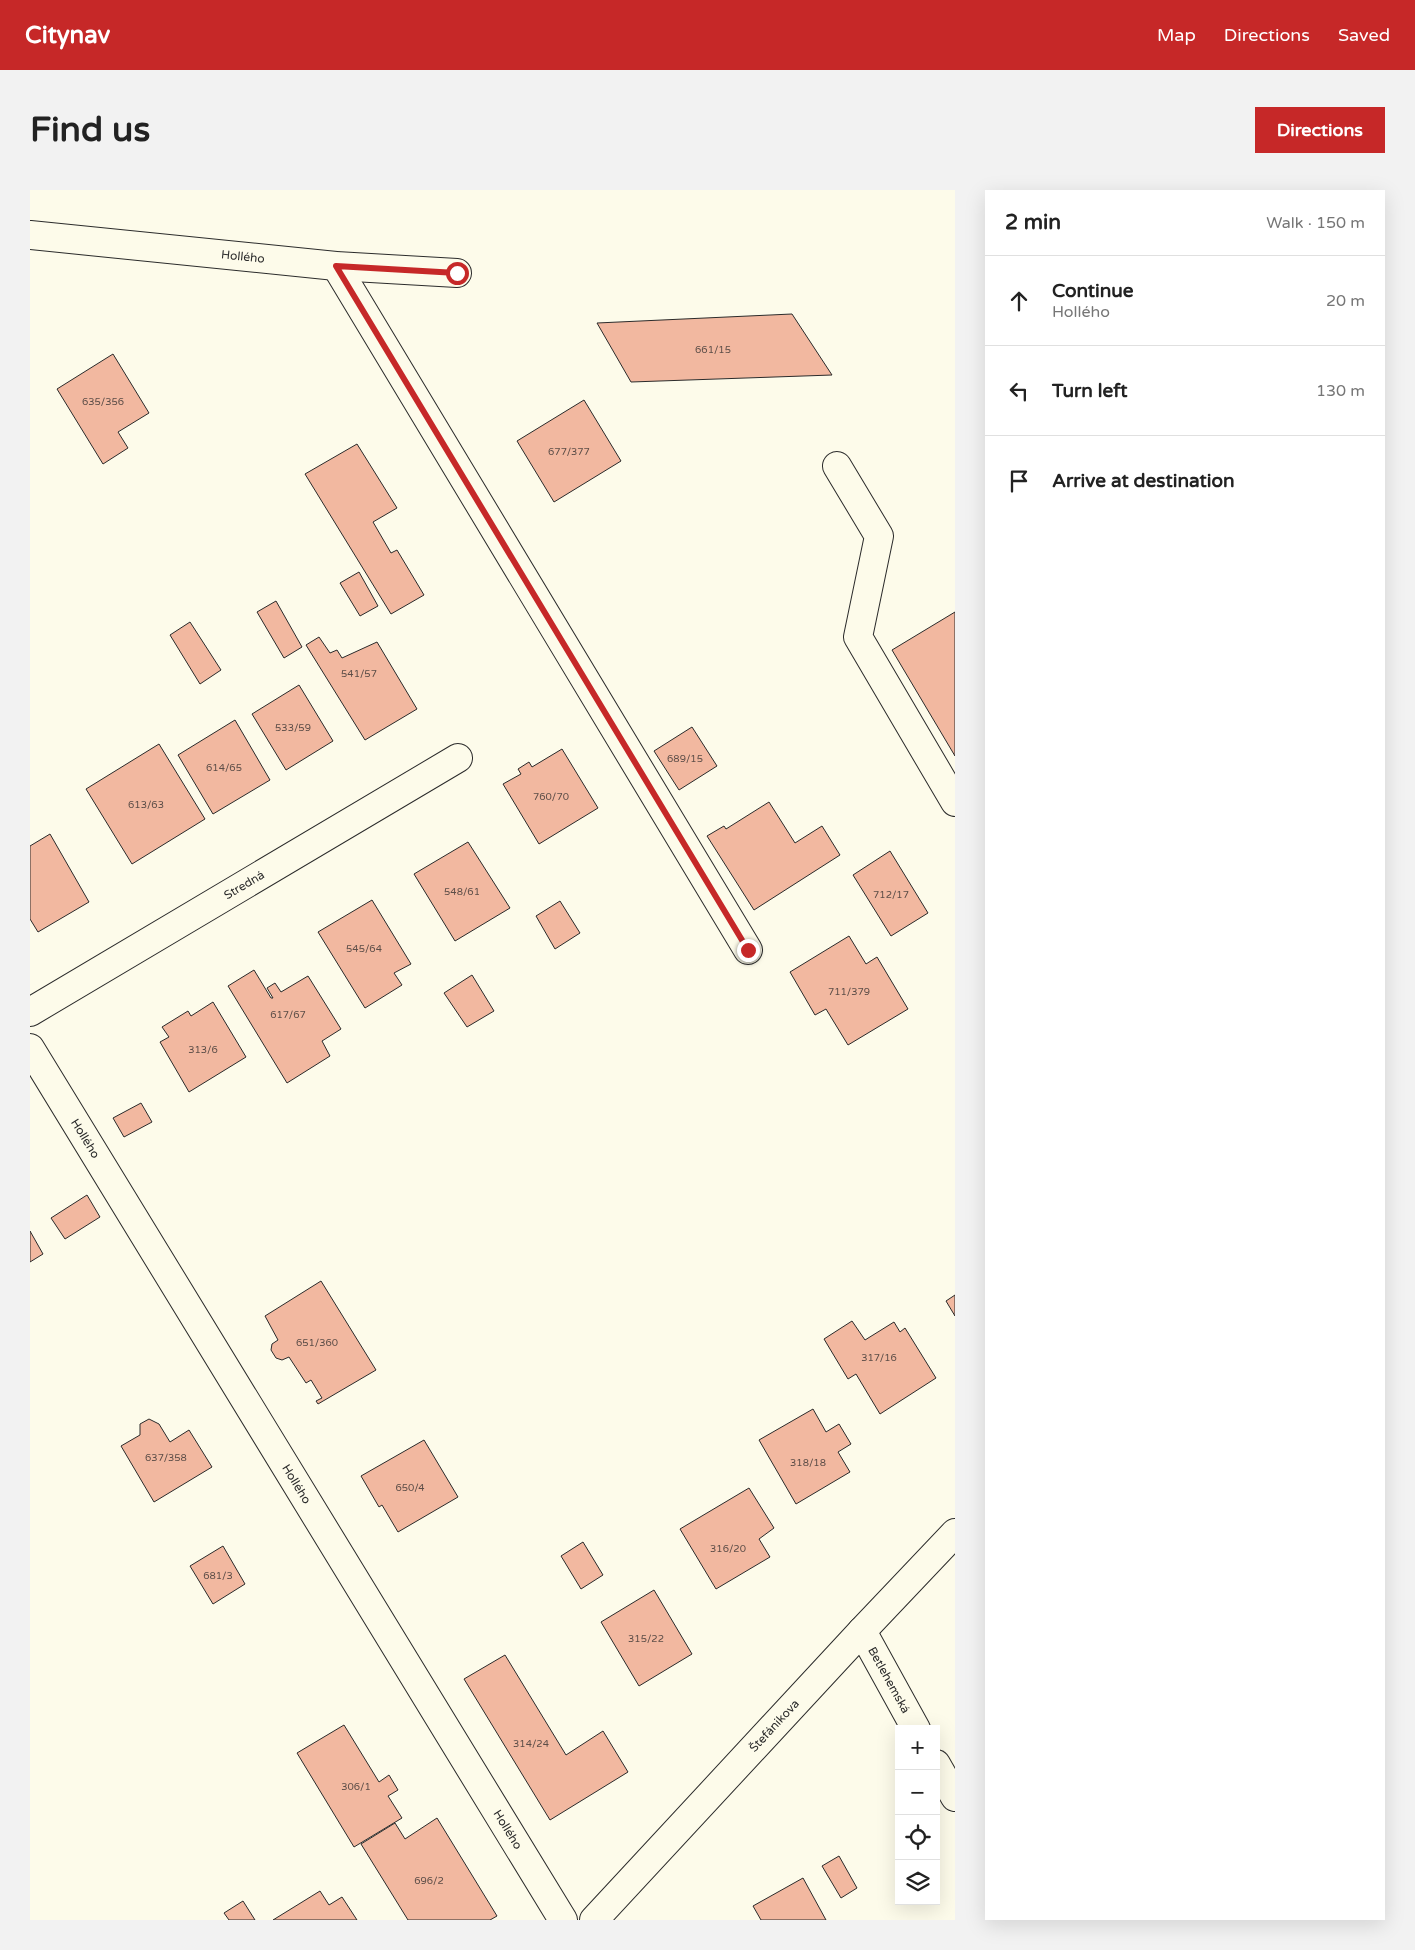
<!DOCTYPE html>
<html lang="en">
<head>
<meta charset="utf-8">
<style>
	body { margin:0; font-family:"Varela Round",sans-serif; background:#f2f2f2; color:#222 }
	.controls { position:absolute; right:15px; bottom:15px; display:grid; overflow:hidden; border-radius:0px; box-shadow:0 5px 20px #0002 }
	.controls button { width:45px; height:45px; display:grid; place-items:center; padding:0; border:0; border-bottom:1px solid #e0e0e0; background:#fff; color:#222; font:25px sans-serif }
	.stop { position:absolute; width:15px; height:15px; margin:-11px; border:4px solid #c62828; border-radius:50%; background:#fff }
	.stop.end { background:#c62828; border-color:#fff; box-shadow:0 1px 5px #0008 }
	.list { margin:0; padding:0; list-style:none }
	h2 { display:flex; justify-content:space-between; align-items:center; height:65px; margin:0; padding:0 20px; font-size:21px }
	h2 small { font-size:16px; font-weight:400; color:#767676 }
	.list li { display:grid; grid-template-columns:32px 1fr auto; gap:15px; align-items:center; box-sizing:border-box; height:90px; padding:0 20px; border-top:1px solid #e0e0e0 }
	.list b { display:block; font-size:19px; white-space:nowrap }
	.list p { margin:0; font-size:16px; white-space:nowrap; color:#767676 }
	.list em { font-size:16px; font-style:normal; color:#767676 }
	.icon { flex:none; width:28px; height:28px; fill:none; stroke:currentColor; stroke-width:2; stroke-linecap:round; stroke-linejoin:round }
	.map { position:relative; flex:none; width:925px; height:1730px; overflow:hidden; border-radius:0px }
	header { display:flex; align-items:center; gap:30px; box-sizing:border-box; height:70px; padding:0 25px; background:#c62828; color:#fff }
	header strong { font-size:24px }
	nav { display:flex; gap:28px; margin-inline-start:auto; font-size:18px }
	.intro { display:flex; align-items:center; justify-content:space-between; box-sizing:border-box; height:120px; padding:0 30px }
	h1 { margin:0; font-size:35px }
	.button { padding:12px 22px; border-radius:0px; background:#c62828; color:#fff; font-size:18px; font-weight:700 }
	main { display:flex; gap:30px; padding:0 30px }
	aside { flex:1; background:#fff; border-radius:0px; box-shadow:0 5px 20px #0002 }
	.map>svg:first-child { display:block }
</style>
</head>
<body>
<header>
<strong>Citynav</strong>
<nav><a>Map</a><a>Directions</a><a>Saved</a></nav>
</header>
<div class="intro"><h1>Find us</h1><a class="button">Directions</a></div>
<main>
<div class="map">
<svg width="925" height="1730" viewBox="0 0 925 1730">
	<rect width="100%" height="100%" fill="#fdfbea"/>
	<g fill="#f2b8a0" stroke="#2b2b2b">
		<path d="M762,124L802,185L601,192L567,133Z"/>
		<path d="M83,164L119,223L88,242L98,258L73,274L27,199Z"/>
		<path d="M554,210L591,271L524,312L487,251Z"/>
		<path d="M327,254L367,318L343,332L361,363L367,360L394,405L361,424L275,284Z"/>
		<path d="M329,382L348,416L330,426L310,393Z"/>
		<path d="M246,411L272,457L254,468L227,422Z"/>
		<path d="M925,422V566L862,460Z"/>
		<path d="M160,432L191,480L170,494L140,445Z"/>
		<path d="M289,447L300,463L307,460L312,468L347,452L387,519L335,550L276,455Z"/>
		<path d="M269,495L303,551L256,580L222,524Z"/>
		<path d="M205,530L240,590L183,624L148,565Z"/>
		<path d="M662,537L687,576L649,600L624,561Z"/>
		<path d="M129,554L175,629L102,674L56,599Z"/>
		<path d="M532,559L568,618L509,654L473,594L491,584L488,579L499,572L502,577Z"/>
		<path d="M739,612L765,653L792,636L810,665L724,720L677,646L694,636L696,639Z"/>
		<path d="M20,644L59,712L8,742L0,729V656Z"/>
		<path d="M438,652L480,718L425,751L384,684Z"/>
		<path d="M860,661L898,723L861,746L823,685Z"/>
		<path d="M342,710L381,774L364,783L372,795L335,818L288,742Z"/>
		<path d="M530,711L550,743L525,759L506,726Z"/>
		<path d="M819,746L836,774L847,767L878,819L818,855L796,819L785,825L760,782Z"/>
		<path d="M224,780L241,808H243L237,798L245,793L251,802L278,786L311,839L292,851L300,866L257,893L198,796Z"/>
		<path d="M442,785L464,821L437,837L414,803Z"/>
		<path d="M183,812L216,867L159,902L130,852L139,847L132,837L158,821L161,826Z"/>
		<path d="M111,913L122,932L94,947L83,928Z"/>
		<path d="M57,1005L70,1027L35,1049L21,1028Z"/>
		<path d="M0,1041L13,1064L0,1072Z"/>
		<path d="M291,1091L346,1180L288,1214L286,1211L292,1208L281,1190L276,1193L259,1167L252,1170L246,1168L241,1160L242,1154L248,1150L235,1126Z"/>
		<path d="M925,1105V1126L916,1111Z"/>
		<path d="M822,1131L835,1150L864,1132L870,1142L875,1138L906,1188L850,1224L826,1184L818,1189L794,1149Z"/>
		<path d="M783,1219L796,1242L809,1234L821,1254L808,1262L820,1282L766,1314L729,1250Z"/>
		<path d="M119,1229L129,1234L140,1252L159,1240L182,1277L124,1312L91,1256L110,1245V1234Z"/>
		<path d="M394,1250L428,1307L368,1342L352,1315L349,1317L331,1286Z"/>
		<path d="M719,1298L744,1338L729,1349L740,1367L686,1399L650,1339Z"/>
		<path d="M553,1352L573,1385L551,1399L531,1366Z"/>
		<path d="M193,1356L215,1394L183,1414L160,1376Z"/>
		<path d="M624,1400L662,1464L609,1496L571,1432Z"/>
		<path d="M475,1465L536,1565L573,1541L598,1582L520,1630L434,1489Z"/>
		<path d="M314,1535L349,1592L359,1585L368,1600L358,1606L372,1628L324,1657L267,1563Z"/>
		<path d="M407,1628L467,1726L460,1730H378L331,1654L365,1633L375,1649Z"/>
		<path d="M809,1666L827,1698L811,1708L792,1676Z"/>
		<path d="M773,1688L796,1730H731L723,1716Z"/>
		<path d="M290,1701L299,1715L312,1707L327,1730H243Z"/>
		<path d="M213,1711L225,1730H199L194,1723Z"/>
	</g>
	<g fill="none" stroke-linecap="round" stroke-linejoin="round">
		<defs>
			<g id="minor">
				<path id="s1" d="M0,45L306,76L427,83"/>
				<path d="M306,76L718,760"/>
				<path d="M807,276L849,346L828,447L925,612"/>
				<path id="s2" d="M0,822L428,568"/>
				<path id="s3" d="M0,858L533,1730"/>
				<path id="s4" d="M832,1441L886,1539"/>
				<path d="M906,1574L925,1607"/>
			</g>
			<g id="major">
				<path id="s5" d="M564,1730L832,1441L925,1343"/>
			</g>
		</defs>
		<use href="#minor" stroke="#2b2b2b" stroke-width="30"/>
		<use href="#major" stroke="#2b2b2b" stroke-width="30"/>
		<use href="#minor" stroke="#fdfbea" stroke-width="28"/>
		<use href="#major" stroke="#fdfbea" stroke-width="28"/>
	</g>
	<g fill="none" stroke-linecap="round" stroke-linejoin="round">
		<path stroke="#c62828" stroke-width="6" d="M427,83L306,76L718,760"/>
	</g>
	<g text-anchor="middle" stroke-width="4" stroke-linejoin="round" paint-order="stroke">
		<g font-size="10" fill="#5d4e48">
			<text x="683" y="163">661/15</text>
			<text x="73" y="215">635/356</text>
			<text x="539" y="265">677/377</text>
			<text x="329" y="487">541/57</text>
			<text x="263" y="541">533/59</text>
			<text x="655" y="572">689/15</text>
			<text x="194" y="581">614/65</text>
			<text x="521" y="610">760/70</text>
			<text x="116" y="618">613/63</text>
			<text x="432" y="705">548/61</text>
			<text x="861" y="708">712/17</text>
			<text x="334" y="762">545/64</text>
			<text x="819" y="805">711/379</text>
			<text x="258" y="828">617/67</text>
			<text x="173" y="863">313/6</text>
			<text x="287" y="1156">651/360</text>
			<text x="849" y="1171">317/16</text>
			<text x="136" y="1271">637/358</text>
			<text x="778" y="1276">318/18</text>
			<text x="380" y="1301">650/4</text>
			<text x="698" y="1362">316/20</text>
			<text x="188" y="1389">681/3</text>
			<text x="616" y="1452">315/22</text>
			<text x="501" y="1557">314/24</text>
			<text x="326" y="1600">306/1</text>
			<text x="399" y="1694">696/2</text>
		</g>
		<g font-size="12" fill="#2b2b2b" stroke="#fdfbea">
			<text dy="4" stroke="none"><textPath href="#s1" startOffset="214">Hollého</textPath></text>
			<text dy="4" stroke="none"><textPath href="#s2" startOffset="249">Stredná</textPath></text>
			<text dy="4" stroke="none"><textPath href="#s3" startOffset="106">Hollého</textPath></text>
			<text dy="4" stroke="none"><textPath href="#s3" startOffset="511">Hollého</textPath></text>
			<text dy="4" stroke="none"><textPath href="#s4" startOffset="56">Betlehemská</textPath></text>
			<text dy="4" stroke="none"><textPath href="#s5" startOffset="265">Štefánikova</textPath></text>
			<text dy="4" stroke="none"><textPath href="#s3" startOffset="916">Hollého</textPath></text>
		</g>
	</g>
</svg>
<div class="controls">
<button>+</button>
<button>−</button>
<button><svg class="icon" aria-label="locate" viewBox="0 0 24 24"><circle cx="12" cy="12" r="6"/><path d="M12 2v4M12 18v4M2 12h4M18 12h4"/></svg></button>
<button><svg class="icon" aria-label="layers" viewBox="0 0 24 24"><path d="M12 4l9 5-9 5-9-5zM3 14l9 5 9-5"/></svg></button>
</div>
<div class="stop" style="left:427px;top:83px"></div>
<div class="stop end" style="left:718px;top:760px"></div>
</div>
<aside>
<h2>2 min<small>Walk · 150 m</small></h2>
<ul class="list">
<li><svg class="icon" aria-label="ahead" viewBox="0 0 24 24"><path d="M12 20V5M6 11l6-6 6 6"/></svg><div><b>Continue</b><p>Hollého</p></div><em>20 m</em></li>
<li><svg class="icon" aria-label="left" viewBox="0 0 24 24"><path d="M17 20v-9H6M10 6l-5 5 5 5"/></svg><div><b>Turn left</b></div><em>130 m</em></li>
<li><svg class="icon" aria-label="arrive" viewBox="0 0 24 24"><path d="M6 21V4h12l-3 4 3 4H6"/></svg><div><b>Arrive at destination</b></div></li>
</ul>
</aside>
</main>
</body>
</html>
